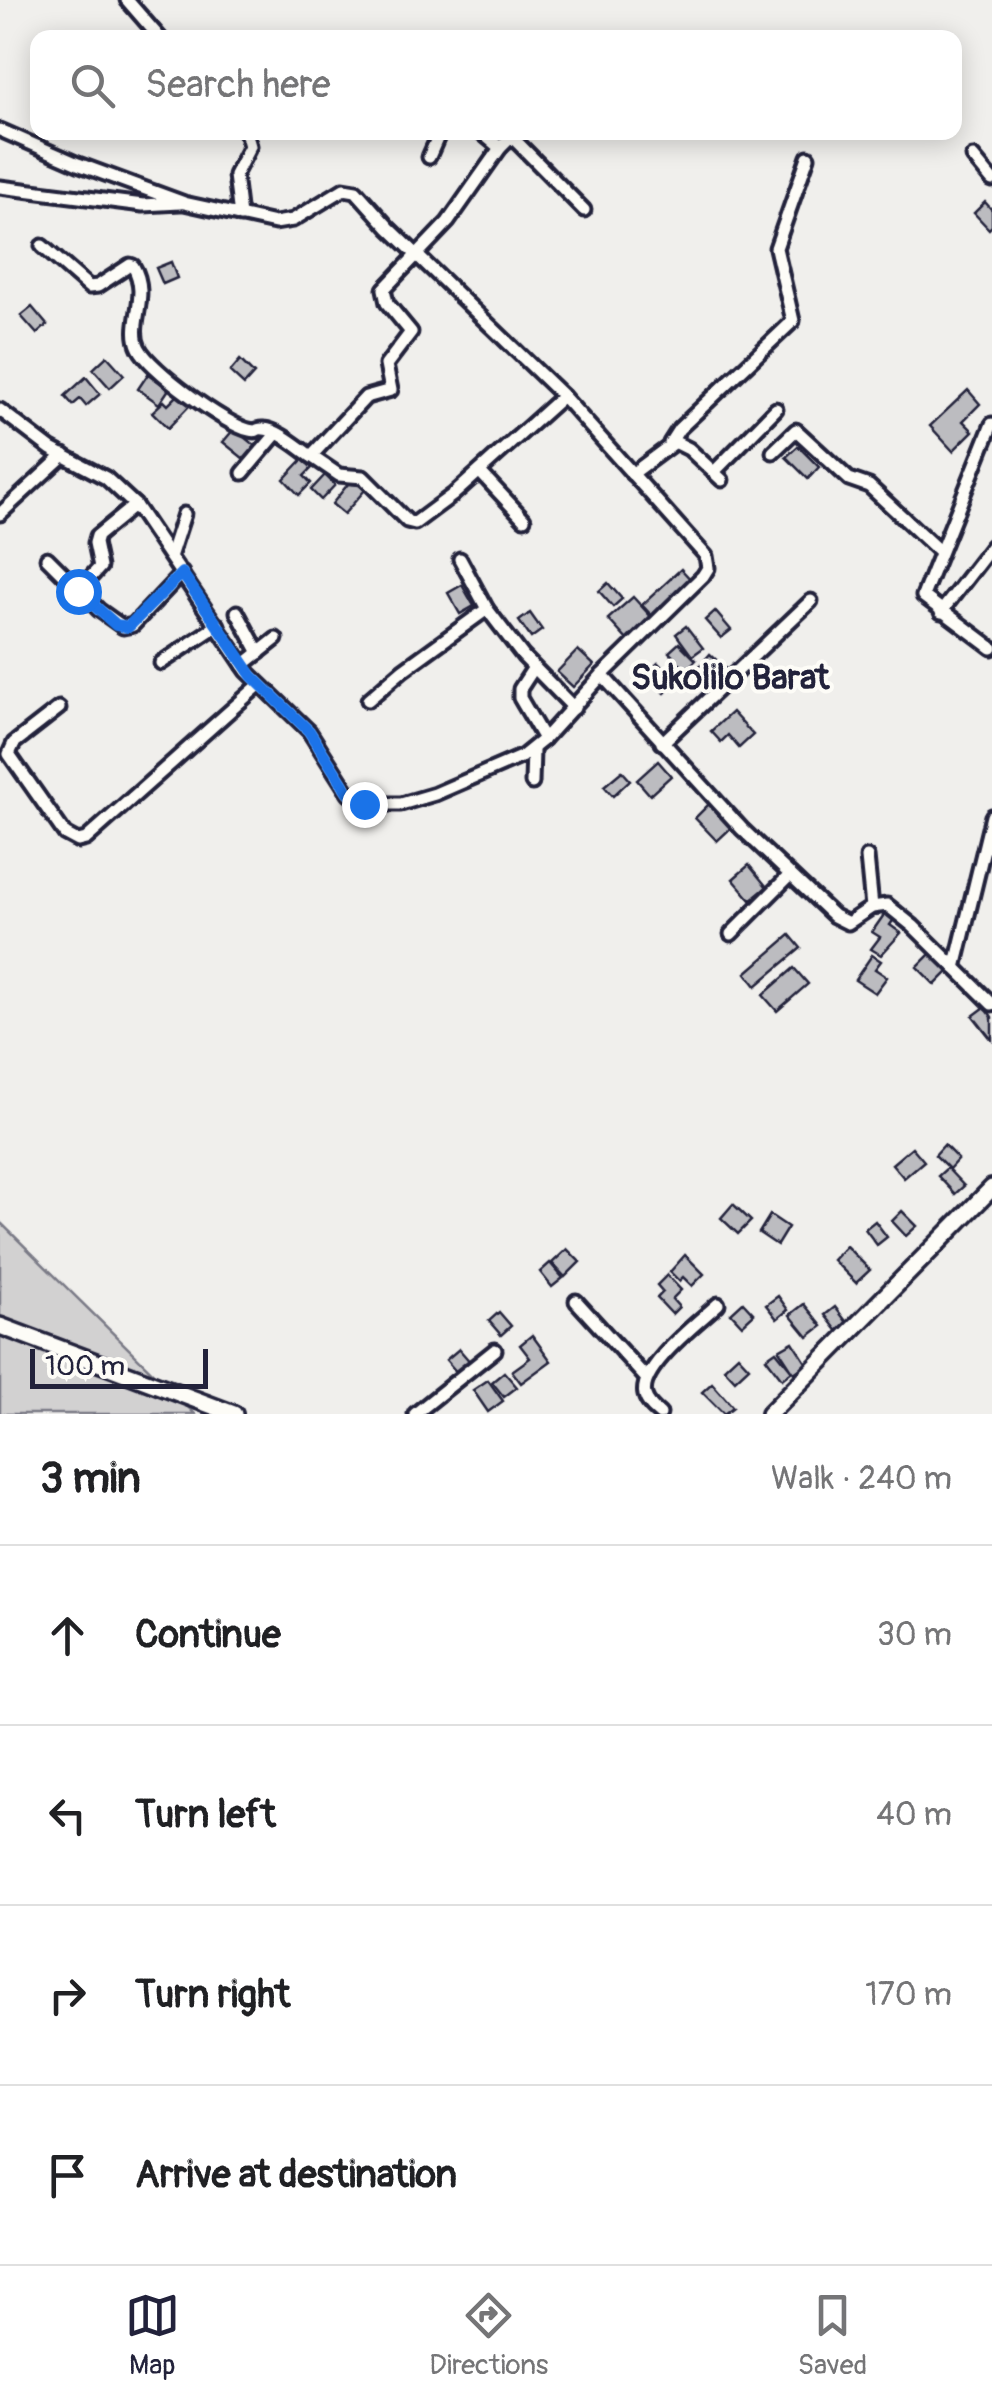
<!DOCTYPE html>
<html lang="en">
<head>
<meta charset="utf-8">
<style>
	body { margin:0; font-family:Pangolin,sans-serif; background:#f6f6f6; color:#202124 }
	.scale { position:absolute; left:30px; bottom:25px; width:178px; box-sizing:border-box; padding-left:10px; border:5px solid #22223b; border-top:0; font-size:28px; line-height:35px; white-space:nowrap; color:#22223b; -webkit-text-stroke:8px #fdfcf7; paint-order:stroke }
	.stop { position:absolute; width:30px; height:30px; margin:-22px; border:8px solid #1a73e8; border-radius:50%; background:#fff }
	.stop.end { background:#1a73e8; border-color:#fff; box-shadow:0 2px 10px #0008 }
	.list { margin:0; padding:0; list-style:none }
	h2 { display:flex; justify-content:space-between; align-items:center; height:130px; margin:0; padding:0 40px; font-size:42px }
	h2 small { font-size:32px; font-weight:400; color:#757577 }
	.list li { display:grid; grid-template-columns:65px 1fr auto; gap:30px; align-items:center; box-sizing:border-box; height:180px; padding:0 40px; border-top:2px solid #e0e0e0 }
	.list b { display:block; font-size:38px; white-space:nowrap }
	.list em { font-size:32px; font-style:normal; color:#757577 }
	.icon { flex:none; width:55px; height:55px; fill:none; stroke:currentColor; stroke-width:2; stroke-linecap:round; stroke-linejoin:round }
	.map { position:relative; flex:none; width:992px; height:1414px; overflow:hidden }
	.search { position:absolute; background:#fff; box-shadow:0 5px 25px #0003; left:30px; right:30px; top:30px; height:110px; display:flex; align-items:center; gap:25px; box-sizing:border-box; padding:0 35px; border-radius:20px; color:#757577; font-size:38px }
	.sheet { height:850px; background:#fff }
	nav { display:flex; justify-content:space-around; align-items:center; box-sizing:border-box; height:140px; border-top:2px solid #e0e0e0; background:#fff; font-size:28px; color:#757577 }
	nav a { display:grid; justify-items:center; gap:5px }
	nav .on { color:#22223b }
	.map>svg:first-child { display:block }
</style>
</head>
<body>
<div class="map">
<svg width="992" height="1414" viewBox="0 0 992 1414">
	<rect width="100%" height="100%" fill="#f0efec"/>
	<filter id="ink" filterUnits="userSpaceOnUse"><feTurbulence type="fractalNoise" baseFrequency=".01" numOctaves="2"/><feDisplacementMap in="SourceGraphic" scale="20" xChannelSelector="R" yChannelSelector="G"/><feConvolveMatrix kernelMatrix="1 2 1 2 8 2 1 2 1" color-interpolation-filters="sRGB"/></filter>
	<g filter="url(#ink)">
		<path fill="#d2d1d1" stroke="#7a7a86" stroke-width="2.5" d="M0,1222L195,1414H0Z"/>
		<g fill="#bcbcc0" stroke="#22223b" stroke-width="2.5">
			<path d="M985,202L992,210V226L989,229L974,213Z"/>
			<path d="M171,262L177,278L163,284L156,268Z"/>
			<path d="M32,307L47,325L37,334L21,316Z"/>
			<path d="M107,356L124,375L110,388L93,369Z"/>
			<path d="M240,360L254,374L244,385L230,372Z"/>
			<path d="M148,374L169,389L159,404L138,389Z"/>
			<path d="M86,377L100,394L86,406L80,399L73,405L65,396Z"/>
			<path d="M968,390L980,404L963,421L973,431L953,451L930,426Z"/>
			<path d="M180,393L191,404L168,428L152,412L164,401L168,405Z"/>
			<path d="M234,429L260,450L249,463L223,442Z"/>
			<path d="M798,446L819,467L808,479L786,457Z"/>
			<path d="M303,459L312,468L304,476L311,483L299,495L284,479Z"/>
			<path d="M325,475L335,485L321,500L311,490Z"/>
			<path d="M352,479L365,490L344,514L332,504Z"/>
			<path d="M681,569L693,582L654,618L642,605Z"/>
			<path d="M608,583L622,599L613,607L599,591Z"/>
			<path d="M462,585L474,606L460,614L448,593Z"/>
			<path d="M633,597L653,619L628,641L608,619Z"/>
			<path d="M715,611L731,630L721,638L705,620Z"/>
			<path d="M530,613L542,630L531,638L519,621Z"/>
			<path d="M686,626L703,648L692,656L676,634Z"/>
			<path d="M679,643L696,660L686,670L669,652Z"/>
			<path d="M578,650L594,665L573,687L557,672Z"/>
			<path d="M710,654L725,668L711,684L696,670Z"/>
			<path d="M658,663L677,682L665,693L646,674Z"/>
			<path d="M732,712L753,735L739,748L728,735L721,742L711,731Z"/>
			<path d="M658,761L671,776L650,795L637,780Z"/>
			<path d="M622,771L630,780L613,796L604,786Z"/>
			<path d="M709,804L731,828L717,841L695,818Z"/>
			<path d="M749,865L767,887L751,900L733,879Z"/>
			<path d="M888,909L897,915L890,925L901,933L881,955L871,949L880,937L872,932Z"/>
			<path d="M790,935L801,948L756,986L746,973Z"/>
			<path d="M933,951L951,969L935,985L917,967Z"/>
			<path d="M872,955L881,961L875,969L887,977L875,993L855,980Z"/>
			<path d="M794,968L808,984L777,1011L763,995Z"/>
			<path d="M985,1007L992,1017V1040L973,1016Z"/>
			<path d="M944,1145L958,1159L949,1169L935,1155Z"/>
			<path d="M912,1147L924,1161L904,1178L892,1164Z"/>
			<path d="M947,1168L964,1186L955,1194L938,1176Z"/>
			<path d="M733,1204L751,1221L738,1234L721,1218Z"/>
			<path d="M902,1211L917,1226L906,1236L892,1221Z"/>
			<path d="M770,1215L788,1227L777,1245L759,1233Z"/>
			<path d="M875,1221L887,1237L877,1245L865,1229Z"/>
			<path d="M846,1246L870,1270L856,1283L833,1260Z"/>
			<path d="M567,1249L580,1262L565,1277L552,1263Z"/>
			<path d="M685,1255L704,1274L692,1286L683,1277L679,1281L670,1272Z"/>
			<path d="M550,1263L563,1278L552,1287L540,1272Z"/>
			<path d="M667,1275L681,1290L672,1299L679,1307L672,1314L657,1298L663,1292L657,1285Z"/>
			<path d="M778,1296L788,1310L777,1319L766,1305Z"/>
			<path d="M743,1302L754,1314L742,1325L731,1313Z"/>
			<path d="M804,1304L822,1326L808,1337L790,1315Z"/>
			<path d="M835,1307L849,1325L839,1333L825,1315Z"/>
			<path d="M499,1312L511,1326L501,1335L489,1321Z"/>
			<path d="M532,1335L551,1361L521,1383L512,1371L530,1358L520,1345Z"/>
			<path d="M793,1342L807,1364L794,1373L779,1350Z"/>
			<path d="M459,1349L472,1364L459,1375L446,1360Z"/>
			<path d="M776,1351L792,1371L782,1379L766,1358Z"/>
			<path d="M738,1355L749,1367L735,1380L724,1368Z"/>
			<path d="M504,1372L517,1387L504,1397L492,1382Z"/>
			<path d="M488,1380L503,1401L488,1412L473,1390Z"/>
			<path d="M712,1383L733,1407L724,1414L702,1392Z"/>
		</g>
		<g fill="none" stroke-linecap="round" stroke-linejoin="round">
			<defs>
				<g id="minor">
					<path d="M127,0L160,38"/>
					<path d="M0,130L78,164L184,203L275,223L293,220L344,189L356,191L389,228L563,396L706,556L708,568L703,576L602,675"/>
					<path d="M481,132L500,148"/>
					<path d="M516,132L500,148L448,222L384,289L387,303L411,332L386,365L391,390L366,397L311,456L339,475L363,477L407,521L415,523L454,494L563,396"/>
					<path d="M511,136L584,210"/>
					<path d="M429,157L440,132"/>
					<path d="M973,157L992,180"/>
					<path d="M0,187L143,205L180,203"/>
					<path d="M240,216L235,175L250,146L246,132"/>
					<path d="M42,246L89,287L98,286L130,265L133,266C151,296 127,324 139,348C150,370 226,425 249,430C261,433 253,428 264,429C279,430 299,448 311,456"/>
					<path d="M0,410L51,449L106,478L135,505L247,671L309,731L349,794L364,804H401L435,794L523,756L544,739L602,675L742,829L834,916L848,923L872,907L887,905L913,926L992,1004"/>
					<path d="M992,424L923,596L992,648"/>
					<path d="M670,443L679,429L793,321L776,248L808,157"/>
					<path d="M773,452L796,430L849,479L869,486L939,551"/>
					<path d="M480,472L524,519"/>
					<path d="M714,472L776,409"/>
					<path d="M243,473L276,434"/>
					<path d="M632,474L675,442L689,449L722,480"/>
					<path d="M0,514L64,455"/>
					<path d="M171,554L184,514"/>
					<path d="M47,558L99,610L123,627L133,625L182,573"/>
					<path d="M460,559L487,609L523,656L574,708"/>
					<path d="M78,591L100,567L95,543L97,536L135,505"/>
					<path d="M237,612L259,653"/>
					<path d="M941,612L992,546"/>
					<path d="M161,663L218,625"/>
					<path d="M243,665L276,639"/>
					<path d="M533,669L520,689V698L544,739"/>
					<path d="M368,700L403,670L487,609"/>
					<path d="M59,708L14,743L9,754L65,834L78,841L86,839L259,685"/>
					<path d="M662,743L811,601"/>
					<path d="M532,783L533,750"/>
					<path d="M867,857L872,907"/>
					<path d="M731,934L790,875"/>
					<path d="M955,968L992,816"/>
					<path d="M576,1301L647,1379"/>
					<path d="M415,1414L495,1350"/>
					<path d="M660,1414C654,1409 647,1403 645,1395C638,1368 700,1321 718,1304"/>
				</g>
				<g id="secondary">
					<path d="M0,1326L234,1414"/>
					<path d="M769,1414L992,1188"/>
				</g>
			</defs>
			<use href="#minor" stroke="#22223b" stroke-width="19"/>
			<use href="#secondary" stroke="#22223b" stroke-width="22"/>
			<use href="#minor" stroke="#fdfcf7" stroke-width="11"/>
			<use href="#secondary" stroke="#fdfcf7" stroke-width="15"/>
		</g>
	</g>
	<g fill="none" stroke-linecap="round" stroke-linejoin="round" filter="url(#ink)">
		<path stroke="#1a73e8" stroke-width="12" d="M78,591L116,625L128,627L182,573L252,676L309,731L349,794L364,804"/>
	</g>
	<g text-anchor="middle" stroke-width="8" stroke-linejoin="round" paint-order="stroke">
		<g font-size="35" font-weight="bold" fill="#22223b" stroke="#fdfcf7">
			<text x="730" y="689">Sukolilo Barat</text>
		</g>
	</g>
</svg>
<div class="scale">100 m</div>
<div class="stop" style="left:78px;top:591px"></div>
<div class="stop end" style="left:364px;top:804px"></div>
<div class="search"><svg class="icon" aria-label="search" viewBox="0 0 24 24"><circle cx="10" cy="10" r="6"/><path d="M15 15l6 6"/></svg>Search here</div>
</div>
<section class="sheet">
<h2>3 min<small>Walk · 240 m</small></h2>
<ul class="list">
<li><svg class="icon" aria-label="ahead" viewBox="0 0 24 24"><path d="M12 20V5M6 11l6-6 6 6"/></svg><div><b>Continue</b></div><em>30 m</em></li>
<li><svg class="icon" aria-label="left" viewBox="0 0 24 24"><path d="M17 20v-9H6M10 6l-5 5 5 5"/></svg><div><b>Turn left</b></div><em>40 m</em></li>
<li><svg class="icon" aria-label="right" viewBox="0 0 24 24"><path d="M7 20v-9h11M14 6l5 5-5 5"/></svg><div><b>Turn right</b></div><em>170 m</em></li>
<li><svg class="icon" aria-label="arrive" viewBox="0 0 24 24"><path d="M6 21V4h12l-3 4 3 4H6"/></svg><div><b>Arrive at destination</b></div></li>
</ul>
</section>
<nav>
<a class="on"><svg class="icon" aria-label="map" viewBox="0 0 24 24"><path d="M3 6l6-2 6 2 6-2v14l-6 2-6-2-6 2zM9 4v14M15 6v14"/></svg>Map</a>
<a><svg class="icon" aria-label="directions" viewBox="0 0 24 24"><path d="M12 3l9 9-9 9-9-9zM9 14v-3h6M13 9l2 2-2 2"/></svg>Directions</a>
<a><svg class="icon" aria-label="saved" viewBox="0 0 24 24"><path d="M7 4h10v16l-5-4-5 4z"/></svg>Saved</a>
</nav>
</body>
</html>
